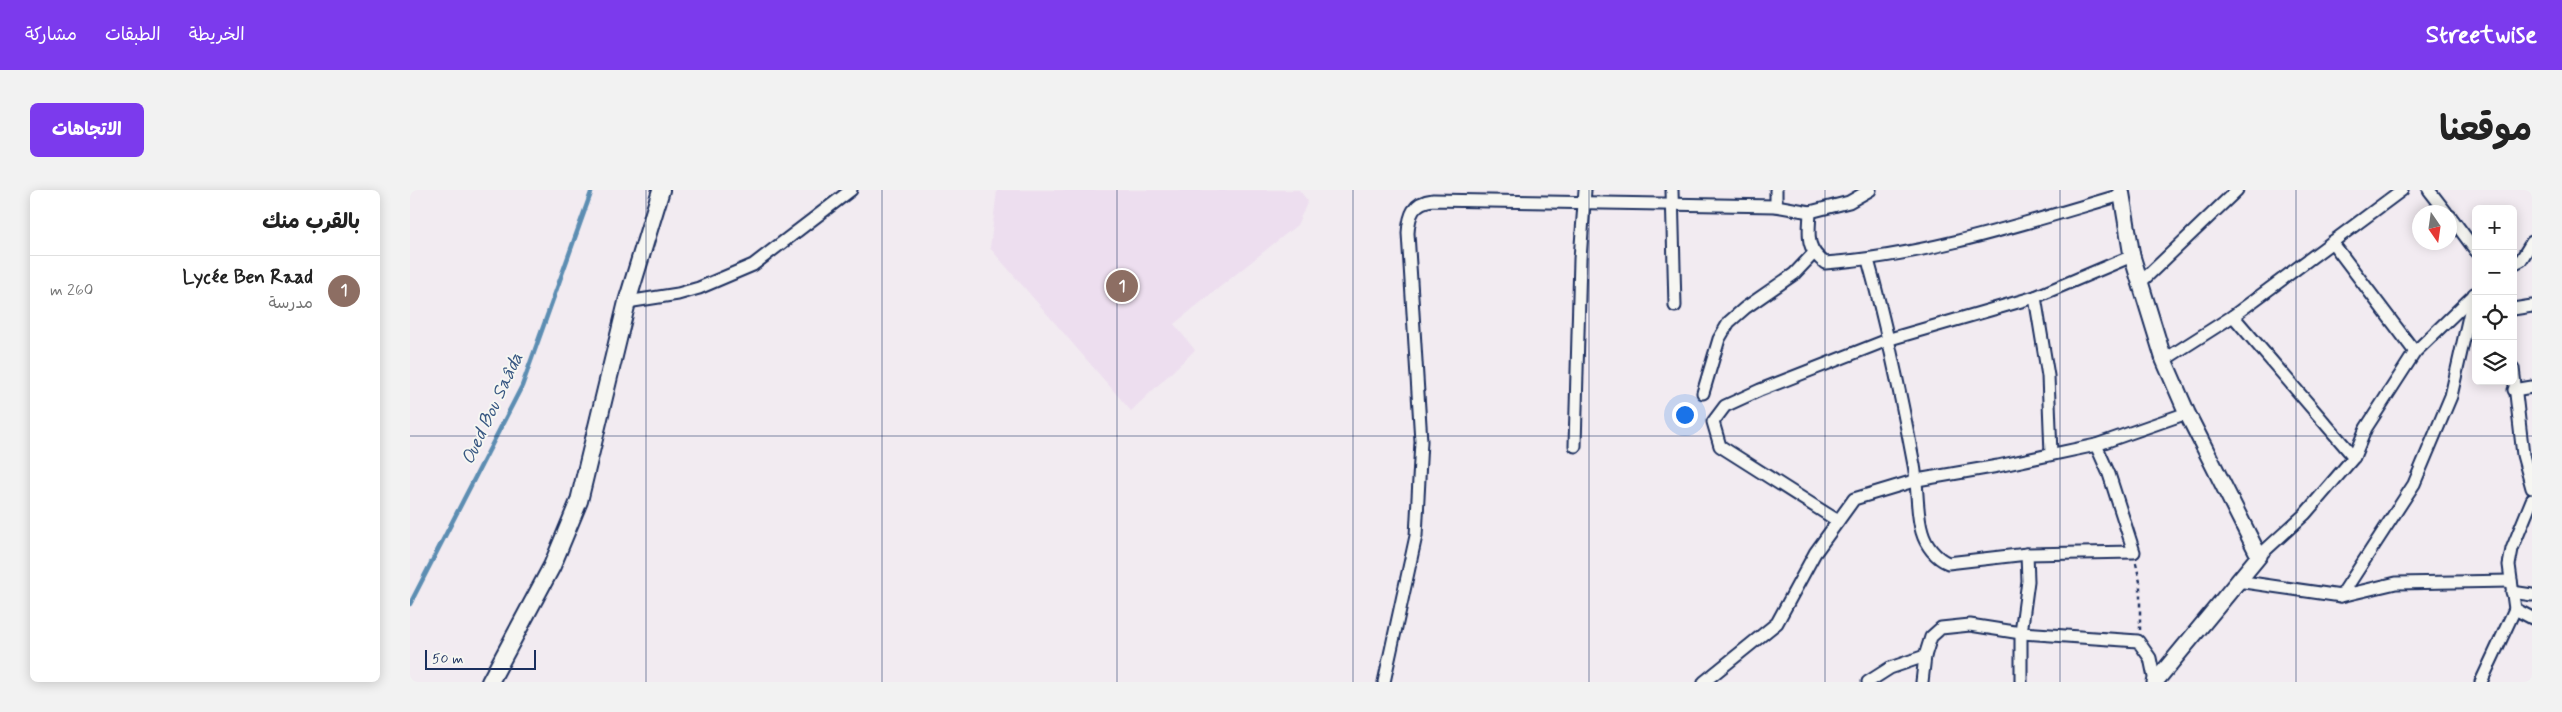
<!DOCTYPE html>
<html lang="ar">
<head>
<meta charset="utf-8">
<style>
	body { margin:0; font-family:Mynerve,"Playpen Sans Arabic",sans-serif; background:#f2f2f2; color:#222; direction:rtl }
	.controls { position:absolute; right:15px; top:15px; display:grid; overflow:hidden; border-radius:8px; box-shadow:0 2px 12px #0003 }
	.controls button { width:45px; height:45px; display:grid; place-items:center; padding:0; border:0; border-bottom:1px solid #e0e0e0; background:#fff; color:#222; font:25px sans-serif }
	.compass { position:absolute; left:2002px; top:15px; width:45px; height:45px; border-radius:50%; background:#fff; box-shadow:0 2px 12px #0003; rotate:167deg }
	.scale { position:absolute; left:15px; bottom:12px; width:111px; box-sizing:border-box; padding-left:5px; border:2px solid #1b2f5e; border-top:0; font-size:14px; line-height:18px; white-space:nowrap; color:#1b2f5e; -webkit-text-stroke:4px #f6f6f2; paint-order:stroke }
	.you { position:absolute; left:1274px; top:224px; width:18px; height:18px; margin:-12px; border:4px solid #fff; border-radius:50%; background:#1a73e8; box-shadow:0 0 0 8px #1a73e833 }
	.badge { display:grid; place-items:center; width:32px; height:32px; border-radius:50%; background:#7c3aed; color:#fff; font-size:16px; font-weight:700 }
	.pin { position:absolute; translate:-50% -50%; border:2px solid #fff; box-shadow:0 1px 5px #0006 }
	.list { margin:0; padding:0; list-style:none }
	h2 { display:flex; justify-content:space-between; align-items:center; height:65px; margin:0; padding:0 20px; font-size:21px }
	h2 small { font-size:16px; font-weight:400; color:#767676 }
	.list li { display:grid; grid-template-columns:32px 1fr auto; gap:15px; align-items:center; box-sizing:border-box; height:70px; padding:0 20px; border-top:1px solid #e0e0e0 }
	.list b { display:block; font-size:19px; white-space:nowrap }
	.list p { margin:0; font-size:16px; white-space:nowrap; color:#767676 }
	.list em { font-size:16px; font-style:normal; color:#767676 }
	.icon { flex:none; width:28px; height:28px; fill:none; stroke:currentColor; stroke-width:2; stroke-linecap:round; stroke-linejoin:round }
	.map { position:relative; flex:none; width:2122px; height:492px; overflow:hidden; direction:ltr; border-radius:8px }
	header { display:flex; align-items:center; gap:30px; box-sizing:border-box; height:70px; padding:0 25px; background:#7c3aed; color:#fff }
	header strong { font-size:24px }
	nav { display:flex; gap:28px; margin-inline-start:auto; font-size:18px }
	.intro { display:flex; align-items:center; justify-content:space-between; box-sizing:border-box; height:120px; padding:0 30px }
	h1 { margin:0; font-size:35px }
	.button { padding:12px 22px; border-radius:8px; background:#7c3aed; color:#fff; font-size:18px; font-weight:700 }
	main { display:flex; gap:30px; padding:0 30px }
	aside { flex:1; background:#fff; border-radius:8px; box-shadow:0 2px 12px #0003 }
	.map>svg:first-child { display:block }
</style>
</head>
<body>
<header>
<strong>Streetwise</strong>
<nav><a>الخريطة</a><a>الطبقات</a><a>مشاركة</a></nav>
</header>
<div class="intro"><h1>موقعنا</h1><a class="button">الاتجاهات</a></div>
<main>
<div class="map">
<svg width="2122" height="492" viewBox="0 0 2122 492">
	<rect width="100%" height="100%" fill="#f2ebf1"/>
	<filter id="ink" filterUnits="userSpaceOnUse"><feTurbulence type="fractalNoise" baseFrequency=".02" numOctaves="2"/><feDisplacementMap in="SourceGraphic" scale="10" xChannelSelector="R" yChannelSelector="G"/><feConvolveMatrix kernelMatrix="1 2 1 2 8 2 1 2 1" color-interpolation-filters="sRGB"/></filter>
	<g filter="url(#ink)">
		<path fill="#eddeef" d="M587,0H889L898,11L887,35L764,134L785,160L721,221L580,58Z"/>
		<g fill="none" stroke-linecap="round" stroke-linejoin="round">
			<path stroke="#5c8db2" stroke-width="4.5" d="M0,414L112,196L182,0"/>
			<defs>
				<g id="minor">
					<path d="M1262,0L1265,116"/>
					<path d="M1366,0V16"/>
					<path d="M2019,0L2036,22"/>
					<path d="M1400,22C1399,45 1395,58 1415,73C1516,66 1615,33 1711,5"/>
					<path d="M2040,26L2066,61"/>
					<path d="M1922,52L2005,162"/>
					<path d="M1458,70C1477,138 1491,206 1504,275C1508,296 1506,323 1512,342C1516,356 1526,368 1538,373L1617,364L1724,362L1699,284L1686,255"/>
					<path d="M2103,74L2111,70L2122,52"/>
					<path d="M1731,92L1827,0"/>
					<path d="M1625,107L1638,186L1641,264"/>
					<path d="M217,112L268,104L289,98L343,75L441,0"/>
					<path d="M2103,119L2122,116"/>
					<path d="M1823,126L1944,267"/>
					<path d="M1754,170L1823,126L1992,0"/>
					<path d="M2103,178L2113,265L2122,298"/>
					<path d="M2104,200L2122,197"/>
					<path d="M1293,203L1309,149L1319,132L1335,118L1384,84L1403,64"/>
					<path d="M1165,256L1170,69L1175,0"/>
					<path d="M1428,331L1310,256L1303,232L1315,216L1350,200L1480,149L1625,107L1722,66"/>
					<path d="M1849,366L1895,324L1944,267L1956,238L2005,162L2066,103"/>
					<path d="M1827,391L1931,406L1986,393L2101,391"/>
					<path d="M2102,402L2122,405"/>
					<path d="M1931,406L2004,294L2041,206L2064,104"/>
					<path d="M2105,419L2122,428"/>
					<path d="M974,492L1006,346L1011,251L998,43C999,25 1003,12 1023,10L1366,16L1400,22L1439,12L1460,0"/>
					<path d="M1294,492L1367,433L1405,363L1444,309L1507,290L1588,276L1686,255L1777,223"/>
					<path d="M1458,492L1480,478L1515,466"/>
					<path d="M1512,492L1515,466L1521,447L1531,438L1560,435L1611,443L1728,451L1740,468L1745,492"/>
					<path d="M1611,492V443L1618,391L1617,364"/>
					<path d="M2071,492L2105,419L2099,375L2102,359L2122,310"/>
				</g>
				<path id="tertiary" d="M1711,0L1722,66L1754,170L1777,223L1849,366L1745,492"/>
				<path id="secondary" d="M80,492L142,376L169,311L217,112L251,0"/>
			</defs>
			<use href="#minor" stroke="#1b2f5e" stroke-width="15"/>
			<use href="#tertiary" stroke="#1b2f5e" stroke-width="19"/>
			<use href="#secondary" stroke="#1b2f5e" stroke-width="20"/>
			<path stroke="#1b2f5e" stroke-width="2.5" stroke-dasharray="4 4" stroke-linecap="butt" d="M1726,373L1730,392V440"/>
			<use href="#minor" stroke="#f6f6f2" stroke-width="11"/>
			<use href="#tertiary" stroke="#f6f6f2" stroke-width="15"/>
			<use href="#secondary" stroke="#f6f6f2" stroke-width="16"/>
		</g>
	</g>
	<path fill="none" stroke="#1b2f5e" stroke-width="1" stroke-opacity="0.55" d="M236,0V492M472,0V492M707,0V492M943,0V492M1179,0V492M1415,0V492M1650,0V492M1886,0V492M0,246H2122"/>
	<g text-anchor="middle" stroke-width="4" stroke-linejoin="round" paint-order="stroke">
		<g font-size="19" font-style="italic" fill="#365681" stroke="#f6f6f2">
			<text transform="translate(81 218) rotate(-65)" y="7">Oued Bou Saâda</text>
		</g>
	</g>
</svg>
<div class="controls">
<button>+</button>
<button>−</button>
<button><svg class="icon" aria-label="locate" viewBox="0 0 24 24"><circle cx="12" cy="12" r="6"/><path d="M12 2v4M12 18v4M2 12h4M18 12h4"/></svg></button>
<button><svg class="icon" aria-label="layers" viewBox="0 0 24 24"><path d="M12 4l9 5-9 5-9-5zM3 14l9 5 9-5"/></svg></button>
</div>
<svg class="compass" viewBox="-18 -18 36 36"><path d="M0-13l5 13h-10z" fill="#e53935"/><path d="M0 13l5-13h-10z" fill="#767676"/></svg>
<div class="scale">50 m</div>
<div class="you"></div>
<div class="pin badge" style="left:712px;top:96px;background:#8d6e63">1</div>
</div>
<aside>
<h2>بالقرب منك<small></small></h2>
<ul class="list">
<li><span class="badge" style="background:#8d6e63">1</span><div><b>Lycée Ben Raad</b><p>مدرسة</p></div><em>260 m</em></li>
</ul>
</aside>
</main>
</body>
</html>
